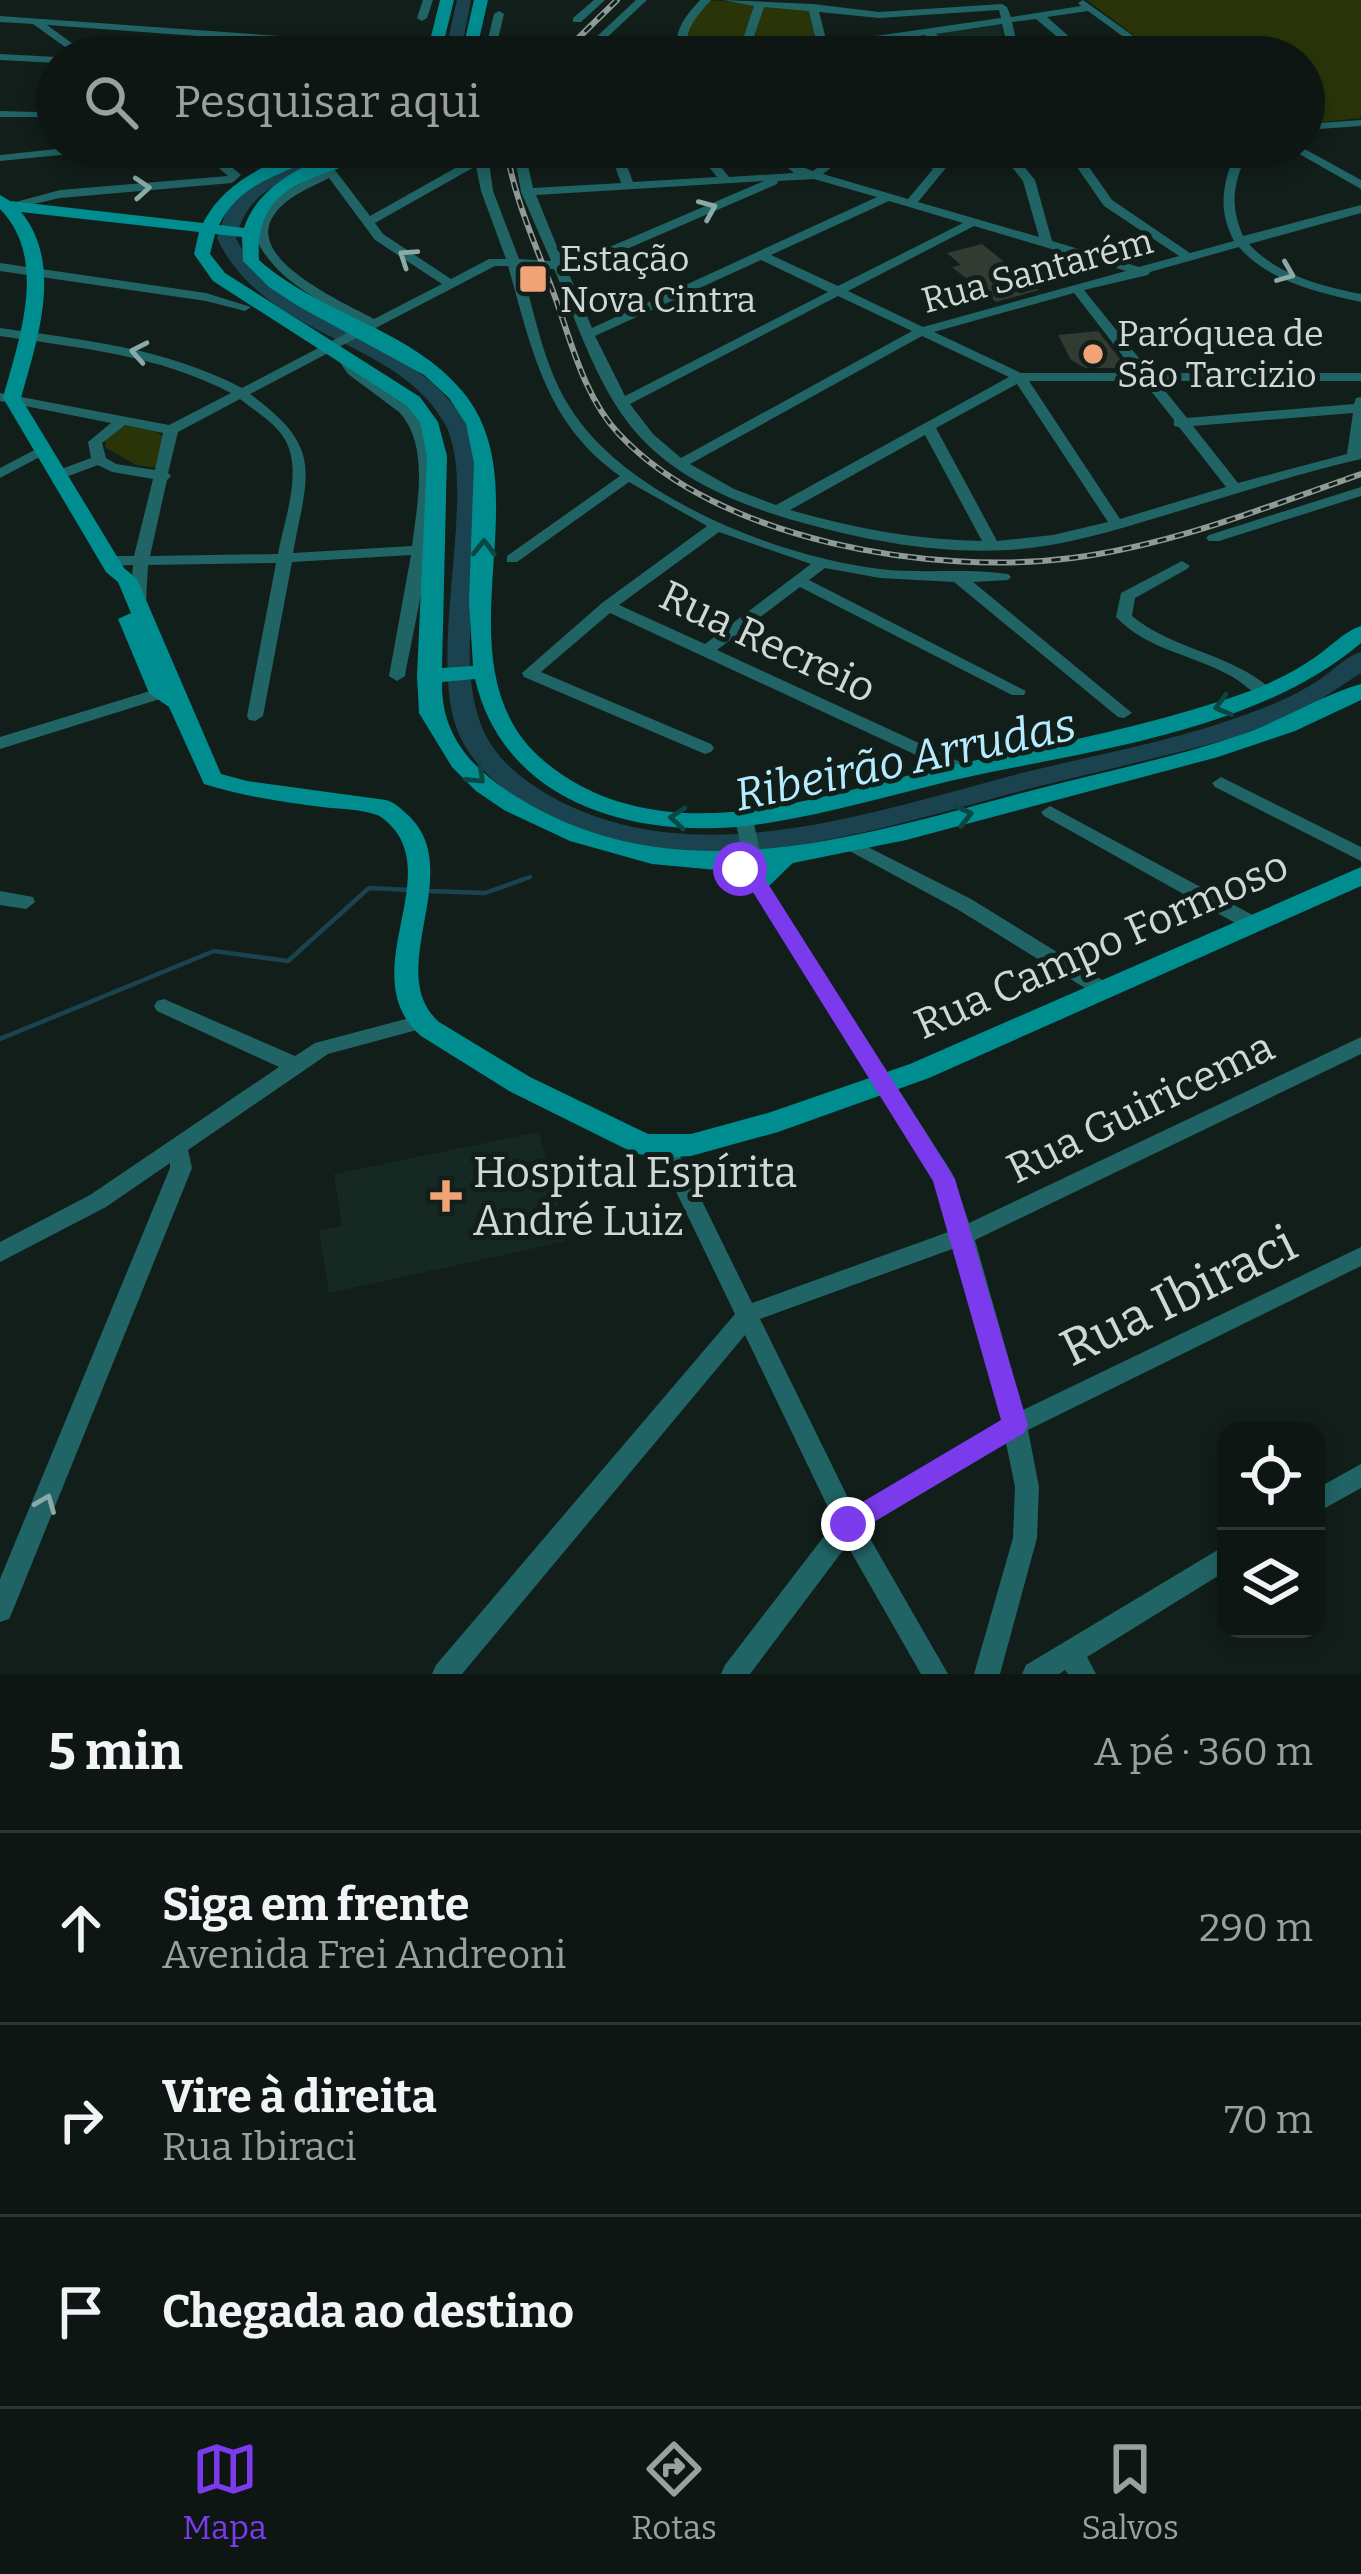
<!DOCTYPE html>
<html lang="pt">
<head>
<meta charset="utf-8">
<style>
	body { margin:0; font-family:Bitter,serif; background:#1c2322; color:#f1f3f6 }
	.controls { position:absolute; right:36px; bottom:36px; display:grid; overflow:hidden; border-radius:24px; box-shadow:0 6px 18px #0003 }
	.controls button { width:108px; height:108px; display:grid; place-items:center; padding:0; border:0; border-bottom:3px solid #2e3534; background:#0e1614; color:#f1f3f6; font:60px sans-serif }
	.stop { position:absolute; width:36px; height:36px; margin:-27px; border:9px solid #7c3aed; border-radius:50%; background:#fff }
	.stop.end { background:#7c3aed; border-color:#fff; box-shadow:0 3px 12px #0008 }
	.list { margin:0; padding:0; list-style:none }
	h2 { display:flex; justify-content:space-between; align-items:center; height:156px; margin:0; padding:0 48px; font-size:51px }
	h2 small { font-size:39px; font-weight:400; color:#9b9fa0 }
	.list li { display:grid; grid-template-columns:78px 1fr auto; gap:36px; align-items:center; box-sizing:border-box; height:192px; padding:0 48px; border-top:3px solid #2e3534 }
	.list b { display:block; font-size:45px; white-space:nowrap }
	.list p { margin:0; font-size:39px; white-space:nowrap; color:#9b9fa0 }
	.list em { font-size:39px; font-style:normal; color:#9b9fa0 }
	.icon { flex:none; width:66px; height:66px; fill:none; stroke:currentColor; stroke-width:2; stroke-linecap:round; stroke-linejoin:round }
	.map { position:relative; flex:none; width:1361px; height:1674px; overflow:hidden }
	.search { position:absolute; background:#0e1614; box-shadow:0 6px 18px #0003; left:36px; right:36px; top:36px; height:132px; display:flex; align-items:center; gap:30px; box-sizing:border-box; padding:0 42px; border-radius:66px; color:#9b9fa0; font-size:45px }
	.sheet { height:732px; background:#0e1614 }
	nav { display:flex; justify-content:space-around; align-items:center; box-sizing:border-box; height:168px; border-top:3px solid #2e3534; background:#0e1614; font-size:33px; color:#9b9fa0 }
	nav a { display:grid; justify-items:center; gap:6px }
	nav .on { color:#7c3aed }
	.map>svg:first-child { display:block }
</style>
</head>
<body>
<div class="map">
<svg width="1361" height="1674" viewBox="0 0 1361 1674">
	<rect width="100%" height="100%" fill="#121e1a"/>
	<g fill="#152922">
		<path d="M996,25L1001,26L1009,57H962L934,34Z"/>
		<path d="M539,1132L567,1241L329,1293L319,1231L342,1226L334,1174Z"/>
	</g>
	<g fill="#293509">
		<path d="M708,0L759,4L737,57H688L686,28Z"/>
		<path d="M1087,0H1361V118L1304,124V57H1163Z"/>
		<path d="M763,5L810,8L816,47L744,56Z"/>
		<path d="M125,425L150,428L165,438L157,468L136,465L105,447V438Z"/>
	</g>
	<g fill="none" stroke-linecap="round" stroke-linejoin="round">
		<g stroke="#1b434f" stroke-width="4.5">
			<path d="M428,891L485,893L530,877"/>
			<path d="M0,1039L214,951L288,961L369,888L410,890"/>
		</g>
		<g fill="#1b434f" fill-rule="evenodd">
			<path d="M457,0H471L460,57H444Z"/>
			<path d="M336,147H361C315,181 253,170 236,238C281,333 413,332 465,422C508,497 441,647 486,736C499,762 527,783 552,797C699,878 880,809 1030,771C1104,753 1179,740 1250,713C1273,705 1295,695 1316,682C1331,673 1344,657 1361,652V673L1304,710L1235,737C1168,756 1100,771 1032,788C870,830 667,905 515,797C488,778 463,753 454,720C431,635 478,486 445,424C397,337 265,340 217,238L228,206L262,178Z"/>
		</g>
	</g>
	<g fill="#323b32">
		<path d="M982,244L1017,272L1039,290L996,302L952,267L961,265L947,253Z"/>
		<path d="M1098,331L1127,368H1085L1071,360L1058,335Z"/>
	</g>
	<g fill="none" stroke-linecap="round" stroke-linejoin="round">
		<g fill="#216465" fill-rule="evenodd">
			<path d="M423,0H433L427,18L422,21L417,18Z"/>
			<path d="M594,0H605L581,22H573V18Z"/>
			<path d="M636,0H647L586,57H575Z"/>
			<path d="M700,0H711C696,17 680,33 690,57H680C670,34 685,17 700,0Z"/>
			<path d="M723,0L813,4L879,12L1002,4L1007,7L1011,17L1081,6L1078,3L1083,0L1163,57H1151L1088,11L1047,17L1092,57H1081L1036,19L1012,22L1020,57H1010L1002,24L936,34L961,57H950L925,35L829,49L836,57H825L819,51L776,57H750L817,45L809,11L764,7L747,57H737L754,6ZM999,10L1001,18L827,43L819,12L879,18Z"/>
			<path d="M499,11L504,14L494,56L463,57L464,54L485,51L494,14Z"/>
			<path d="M0,16L406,45L411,48L406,51L262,41L249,57H238L252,40L47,25L91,57H79L33,24L0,22Z"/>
			<path d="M0,54L57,57V63L0,60Z"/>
			<path d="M57,91V101L43,117H0V111L36,112Z"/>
			<path d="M1361,120V126L1304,130V124Z"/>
			<path d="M76,147H117L111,150L0,161V155Z"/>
			<path d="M195,147H208L241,175L232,183L60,198L7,210L1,206L60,190L228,176Z"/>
			<path d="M475,147H487L493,191L519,259L551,261L521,192L513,147H525V150L573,147L526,157L533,188L621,183L608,147H620L633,182L717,177L693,147H705L729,177L794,173L762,147C783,147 793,165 813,171L844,147H857L823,174L908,199L933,169L876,147H893L938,163L951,147H963L918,202L1039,237L1023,181L996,147H1008L1035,180L1052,241L1139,267L1179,256L1104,206L1063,147H1075L1112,200L1190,253L1234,241C1216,207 1224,181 1237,147H1249C1235,182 1228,200 1243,236L1361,205V213L1249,244C1277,275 1322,286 1361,294V302C1318,292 1269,282 1239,247L1150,272L1148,275L1084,290L1151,373H1361V381H1157L1187,418L1354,404L1356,398L1361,397V459C1292,475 1227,497 1159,517C1110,532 1059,547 1008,550C938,554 867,541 800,522C743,506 682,482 641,438C598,392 579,326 554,269L521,267C535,314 543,364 569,406C624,497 779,557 880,569C922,574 966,568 1008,574L1011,577L1008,580L973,582L1132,713L1124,718L1118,717L954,582L880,578L825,568L809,580L1026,691L1024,695H1012L800,587L717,650L969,766L972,770L969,774H957L610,613L541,672L711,744L714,748L711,752L705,754L524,677L522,673L602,603L707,526L629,482L517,562H507V556L620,476C545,423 532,349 508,266H495L339,347C348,355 355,366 364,374C383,388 409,399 421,420C452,476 416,614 405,676L397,681L389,676L411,555L292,562L263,716L255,721L249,720L247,716L276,563L148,565L146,602L138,607L132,605L130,602L133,565L111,566L103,561L111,556H134L153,479L112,472L98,465L66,477H56V471L91,458L88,442L111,423L0,401V393L169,425L231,393C158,355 81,348 0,336V328C84,340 166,348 242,388L364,324C322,302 276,282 255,237C264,197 290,189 324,171L320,166L326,163L335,170L370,216L475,157ZM476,166L481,191L506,259H489L451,279L383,234L375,223ZM329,178L375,240L442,284L374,319C345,303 243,259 274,215C287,196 310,188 329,178ZM814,179L877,197L592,328L569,274L777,184L778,181ZM764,181L565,266L536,195ZM889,201L963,223L838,286L771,255ZM974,226L1126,271L923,327L848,291ZM761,260L828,292L625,396L595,336ZM1074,293L1136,373H1021L934,332ZM838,296L912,331L681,458L653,434L630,404ZM922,336L1009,377L776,505L734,489L690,464ZM332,351L348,374L399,412C430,445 417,505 412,546L293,553C308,472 324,448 250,394ZM1029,381H1143L1174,420V426L1179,427L1226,487L1120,519ZM1017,384L1108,522L1053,535L997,541L936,428ZM240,399C255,411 274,422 284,438C304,470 284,520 278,554L150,556L167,480L171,476L168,473L178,432ZM1353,413L1347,454L1238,483L1193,426ZM125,425L163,433L155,470L116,464L106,458L102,443ZM925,435L982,541C916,540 853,528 790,510ZM719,532L811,564L705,644L619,605Z"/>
			<path d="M1287,147H1301L1361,180V189Z"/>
			<path d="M0,263L206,293L251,307L245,311L206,301L0,271Z"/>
			<path d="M44,445L51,449L49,452L0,478V468Z"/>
			<path d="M1361,487V496L1219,541H1209L1206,538L1209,535Z"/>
			<path d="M1182,561L1190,566L1187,569L1135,598L1132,616C1173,650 1230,653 1271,689L1273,693L1271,697C1254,698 1244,682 1229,675C1191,654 1147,650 1116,617L1121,593Z"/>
			<path d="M173,684L179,685L181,689L179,693L0,749V737Z"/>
			<path d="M1221,777L1361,847V861L1215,787L1212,783Z"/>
			<path d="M1050,806L1260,919L1262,924L1260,929H1246L1044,816L1041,812Z"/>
			<path d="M744,813L753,819L767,884L952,1173L969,1223L1361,1037V1054L975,1240L1023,1410L1361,1247V1266L1028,1430L1039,1487L1037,1538L1000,1674H974L1013,1538L1015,1487L1006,1443L864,1528L948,1674H921L847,1545L750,1674H721L725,1665L835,1522L745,1335L462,1674H432L436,1665L735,1314L656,1150L660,1144L667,1142L674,1144L752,1303L951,1231L934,1181L749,884L735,819ZM955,1248L1002,1420L853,1508L760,1319Z"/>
			<path d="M850,838L971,899L1112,986L1115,991L1112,996H1098L957,909L844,848L841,844Z"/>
			<path d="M0,891L33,897L35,902L26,909L0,905Z"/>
			<path d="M164,999L295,1056L315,1043L421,1015L428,1017L431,1022L428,1027L328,1054L188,1150L192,1168L13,1610L9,1619L0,1622V1579L170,1168V1163L106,1207L0,1262V1242L90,1195L279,1067L157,1011L154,1006L157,1001Z"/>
			<path d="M1361,1464V1488L1316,1513V1489Z"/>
			<path d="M1226,1545V1571L1087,1657L1096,1674H1068L1065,1670L1059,1674H1022L1026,1665Z"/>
		</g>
		<g fill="#008d8f" fill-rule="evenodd">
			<path d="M440,0H454L440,57H426Z"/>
			<path d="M474,0H488L475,57H461Z"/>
			<path d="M312,147H334C294,174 243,176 219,225L244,228C260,177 333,147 383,147C330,183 254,172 259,260C319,314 412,329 463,392C537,482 455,624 514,726C529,752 555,772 581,786C697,847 836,790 953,765C1054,744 1156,725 1253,690C1275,681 1297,670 1317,656C1331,646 1345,631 1361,626V643C1261,728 1102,749 977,775C902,791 829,815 754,825C639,840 505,806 475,679L442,682C441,736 472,769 517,797C676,896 856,837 1022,793C1096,773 1171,759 1243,734C1283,720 1322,695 1361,684V700L1295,731L1218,757L906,840L793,863C783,871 768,890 758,893L717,870L652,864L570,841L504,810L476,791L452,767L419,713L417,676L427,456L420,422L406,405L213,281L194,254L199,232L21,212C64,264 37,340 21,398L124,568L137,579L221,774L247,781L386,800C396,803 401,809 409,816C467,872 382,972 439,1022L530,1077L648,1134H691L768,1113L910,1064L1361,867V886L929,1078L778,1132L691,1156L659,1158L634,1153L511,1092L421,1036C356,979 435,889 397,833C393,827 383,817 377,815C361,809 338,809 322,807C281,802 243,796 204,784L169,707L149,693L118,619L131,613L118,582L106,572L3,398C19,339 49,259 0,209V195L10,201L203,223C225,180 269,163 312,147ZM215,234L242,237L243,261L269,287L298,306L424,375L449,398L466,424L474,463L469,602L473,666L442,668L447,456L438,422L420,397L225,273L210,254Z"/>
		</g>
		<defs>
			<g id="rail">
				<path d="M559,57L617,0"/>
				<path d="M506,147C514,199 536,245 554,294C571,341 584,397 619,434C719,541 933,576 1072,558C1172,545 1267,507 1361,474"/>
			</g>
		</defs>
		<use href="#rail" stroke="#909a96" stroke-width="6"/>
		<use href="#rail" stroke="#121e1a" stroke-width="3" stroke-dasharray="9" stroke-linecap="butt"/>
	</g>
	<defs><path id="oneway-chevron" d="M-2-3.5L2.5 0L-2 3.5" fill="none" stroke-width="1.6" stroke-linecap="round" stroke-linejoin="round" transform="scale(3)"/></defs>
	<g stroke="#8aaaa8">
		<use href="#oneway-chevron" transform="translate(142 188) rotate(-4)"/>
		<use href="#oneway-chevron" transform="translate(708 209) rotate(-23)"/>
		<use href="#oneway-chevron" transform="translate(407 257) rotate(-146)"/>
		<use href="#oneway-chevron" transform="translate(1286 273) rotate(22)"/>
		<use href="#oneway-chevron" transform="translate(139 352) rotate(-169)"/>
		<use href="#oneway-chevron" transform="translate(46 1503) rotate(-68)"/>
	</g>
	<g stroke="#0c4543">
		<use href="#oneway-chevron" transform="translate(484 548) rotate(-89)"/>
		<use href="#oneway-chevron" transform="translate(1223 706) rotate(165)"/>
		<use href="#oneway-chevron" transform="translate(477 776) rotate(44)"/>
		<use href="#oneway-chevron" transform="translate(964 815) rotate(-14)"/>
		<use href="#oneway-chevron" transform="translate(678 818) rotate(-175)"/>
	</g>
	<path fill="#7c3aed" d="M740,863L765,879L955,1179L1028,1425L1024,1433L848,1537L839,1533L835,1524L839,1516L1001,1420L933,1181L751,889L730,869Z"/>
	<g fill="#efa377" stroke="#121e1a" stroke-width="4.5">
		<rect x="518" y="264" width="30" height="30" rx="6"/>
		<circle cx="1093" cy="354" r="12"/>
		<path d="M440 1178h12v12h12v12h-12v12h-12v-12h-12v-12h12z"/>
	</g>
	<g text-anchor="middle" stroke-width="10" stroke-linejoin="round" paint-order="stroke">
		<g font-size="36" fill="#d0d8d5" stroke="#121e1a" text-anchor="start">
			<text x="560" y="271">Estação<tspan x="560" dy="41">Nova Cintra</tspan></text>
			<text x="1117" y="346">Paróquea de<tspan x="1117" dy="41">São Tarcizio</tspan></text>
		</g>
		<g font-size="36" fill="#d0d8d5" stroke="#121e1a">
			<text transform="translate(1037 270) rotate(-15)" y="13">Rua Santarém</text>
		</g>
		<g font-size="42" fill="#d0d8d5" stroke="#121e1a">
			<text transform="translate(768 641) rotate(25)" y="15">Rua Recreio</text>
			<text transform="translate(1101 944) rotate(-24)" y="15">Rua Campo Formoso</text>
			<text transform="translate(1140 1107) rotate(-26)" y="15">Rua Guiricema</text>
		</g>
		<g font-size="42" fill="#d0d8d5" stroke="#121e1a" text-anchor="start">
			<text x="473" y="1187">Hospital Espírita<tspan x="473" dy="48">André Luiz</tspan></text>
		</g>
		<g font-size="45" font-style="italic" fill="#b5ecff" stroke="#121e1a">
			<text transform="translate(905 759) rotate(-12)" y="16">Ribeirão Arrudas</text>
		</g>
		<g font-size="51" fill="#d0d8d5" stroke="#121e1a">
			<text transform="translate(1178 1295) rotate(-26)" y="18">Rua Ibiraci</text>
		</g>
	</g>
</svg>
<div class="controls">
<button><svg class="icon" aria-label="locate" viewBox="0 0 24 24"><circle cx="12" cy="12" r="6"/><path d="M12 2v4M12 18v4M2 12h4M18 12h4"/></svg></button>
<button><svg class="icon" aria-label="layers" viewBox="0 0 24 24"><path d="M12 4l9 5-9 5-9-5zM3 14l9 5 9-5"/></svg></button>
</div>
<div class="stop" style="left:740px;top:869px"></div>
<div class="stop end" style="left:848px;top:1524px"></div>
<div class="search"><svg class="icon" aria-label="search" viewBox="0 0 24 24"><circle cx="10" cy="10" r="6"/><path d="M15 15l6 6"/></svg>Pesquisar aqui</div>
</div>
<section class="sheet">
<h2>5 min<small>A pé · 360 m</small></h2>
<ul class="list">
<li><svg class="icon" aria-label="ahead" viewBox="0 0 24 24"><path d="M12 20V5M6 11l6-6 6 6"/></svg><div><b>Siga em frente</b><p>Avenida Frei Andreoni</p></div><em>290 m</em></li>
<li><svg class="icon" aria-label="right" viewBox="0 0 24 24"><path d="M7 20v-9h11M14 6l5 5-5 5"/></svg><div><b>Vire à direita</b><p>Rua Ibiraci</p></div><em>70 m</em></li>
<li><svg class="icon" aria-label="arrive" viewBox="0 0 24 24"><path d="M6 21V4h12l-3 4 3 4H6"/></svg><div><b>Chegada ao destino</b></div></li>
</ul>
</section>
<nav>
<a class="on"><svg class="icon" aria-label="map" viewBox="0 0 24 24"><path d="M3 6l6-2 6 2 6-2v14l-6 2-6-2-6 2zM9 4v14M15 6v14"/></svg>Mapa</a>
<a><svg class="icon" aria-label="directions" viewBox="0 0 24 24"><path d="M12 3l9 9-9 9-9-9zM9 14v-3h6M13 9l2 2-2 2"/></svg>Rotas</a>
<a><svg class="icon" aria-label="saved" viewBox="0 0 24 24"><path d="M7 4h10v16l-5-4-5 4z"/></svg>Salvos</a>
</nav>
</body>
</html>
